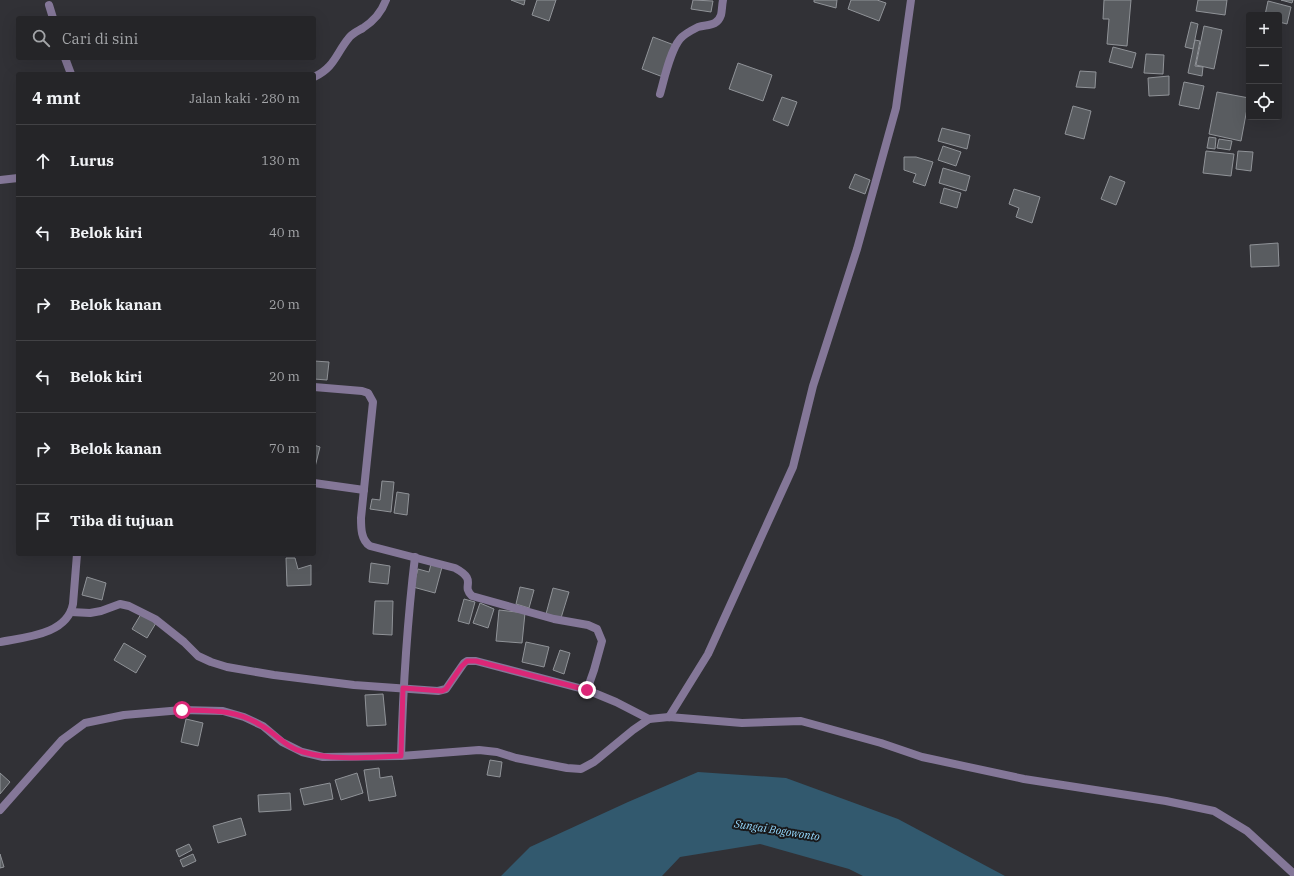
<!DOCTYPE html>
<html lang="id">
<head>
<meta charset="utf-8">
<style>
	body { margin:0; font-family:"IBM Plex Serif",serif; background:#2d2d30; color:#f1f3f6 }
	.controls { position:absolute; right:12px; top:12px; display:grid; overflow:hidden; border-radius:4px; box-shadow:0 4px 16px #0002 }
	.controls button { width:36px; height:36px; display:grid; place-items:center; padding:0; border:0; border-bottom:1px solid #424245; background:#252528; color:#f1f3f6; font:20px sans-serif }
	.stop { position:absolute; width:12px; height:12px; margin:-9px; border:3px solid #db2777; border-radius:50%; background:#fff }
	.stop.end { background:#db2777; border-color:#fff; box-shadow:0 1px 4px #0008 }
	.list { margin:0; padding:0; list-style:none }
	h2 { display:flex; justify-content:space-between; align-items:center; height:52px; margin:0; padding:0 16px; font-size:17px }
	h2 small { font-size:13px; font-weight:400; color:#a3a5a8 }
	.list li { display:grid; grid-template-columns:26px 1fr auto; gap:12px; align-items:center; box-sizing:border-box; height:72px; padding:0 16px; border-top:1px solid #424245 }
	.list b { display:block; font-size:15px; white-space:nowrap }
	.list em { font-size:13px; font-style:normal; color:#a3a5a8 }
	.icon { flex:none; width:22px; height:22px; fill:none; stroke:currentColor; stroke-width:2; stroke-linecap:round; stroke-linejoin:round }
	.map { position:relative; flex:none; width:1294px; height:876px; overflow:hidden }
	.search { position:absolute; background:#252528; box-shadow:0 4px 16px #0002; left:16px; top:16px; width:300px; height:44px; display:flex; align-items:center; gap:10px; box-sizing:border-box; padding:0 14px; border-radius:4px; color:#a3a5a8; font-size:15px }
	.panel { position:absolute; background:#252528; box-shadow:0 4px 16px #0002; left:16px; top:72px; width:300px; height:484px; border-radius:4px }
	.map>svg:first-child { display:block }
</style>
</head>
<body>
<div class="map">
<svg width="1294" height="876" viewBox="0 0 1294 876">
	<rect width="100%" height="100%" fill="#313136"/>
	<path fill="#32596e" d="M698,772L786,778L898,819L1005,876H863L849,869L760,844L680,857L662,876H501L530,847L628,802Z"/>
	<g fill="#595c60" stroke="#909398">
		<path d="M511,0H525L524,5Z"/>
		<path d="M537,0H556L549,21L532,15Z"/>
		<path d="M693,0L713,1L711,12L691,9Z"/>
		<path d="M814,0H837L836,8L814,2Z"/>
		<path d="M851,0H877L886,3L879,21L848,9Z"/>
		<path d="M1104,0H1131L1127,46L1107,44L1109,19H1103Z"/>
		<path d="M1198,0H1227L1225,15L1196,11Z"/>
		<path d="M1281,0H1293L1292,3Z"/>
		<path d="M1268,1L1291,7L1287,24L1279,22V15H1265Z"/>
		<path d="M1191,22L1198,24L1193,49L1185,47Z"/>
		<path d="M1204,26L1222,30L1214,69L1196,65Z"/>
		<path d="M653,37L674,45L663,77L642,69Z"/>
		<path d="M1195,40L1200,41L1195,66L1203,67L1202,76L1188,73Z"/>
		<path d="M1113,47L1136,53L1132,68L1109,62Z"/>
		<path d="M1146,54L1164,55L1163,74L1144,73Z"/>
		<path d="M738,63L772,75L763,101L729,89Z"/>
		<path d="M1080,71L1096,72L1095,88L1076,87Z"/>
		<path d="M1169,76V95L1149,96L1148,78Z"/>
		<path d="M1184,82L1204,86L1199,109L1179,105Z"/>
		<path d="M1217,92L1249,98L1241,141L1209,134Z"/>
		<path d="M782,97L797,102L788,126L773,120Z"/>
		<path d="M1073,106L1091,111L1084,139L1065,134Z"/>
		<path d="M942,128L970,135L967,149L938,141Z"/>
		<path d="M1209,137L1216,138L1215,149L1207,148Z"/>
		<path d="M1219,139L1232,141L1230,150L1217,148Z"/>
		<path d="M943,146L961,152L956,166L938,160Z"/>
		<path d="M1206,151L1234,154L1231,176L1203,173Z"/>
		<path d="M1238,151L1253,152L1251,171L1236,169Z"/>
		<path d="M904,157H916L933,162L925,186L913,182L916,174L904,170Z"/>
		<path d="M943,168L970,176L966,191L939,183Z"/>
		<path d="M855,174L870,180L865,194L849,188Z"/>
		<path d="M1110,176L1125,182L1116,205L1101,199Z"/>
		<path d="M944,188L961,193L957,208L940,203Z"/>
		<path d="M1014,189L1040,197L1032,223L1016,217L1019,208L1009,204Z"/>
		<path d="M1278,243L1279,266L1251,267L1250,245Z"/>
		<path d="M314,361L329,362L327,380L314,379Z"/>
		<path d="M314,445L320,447L314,471Z"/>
		<path d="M382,481L394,482L391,512L370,509L372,499L380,500Z"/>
		<path d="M397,492L409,494L407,515L394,513Z"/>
		<path d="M286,558H295L298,569L311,565V585L287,586Z"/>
		<path d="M371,563L390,566L388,584L369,582Z"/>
		<path d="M431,564L442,567L435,593L413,587L418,569L429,572Z"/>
		<path d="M87,577L106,583L102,600L82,595Z"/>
		<path d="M520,587L534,590L529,608L516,604Z"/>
		<path d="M553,588L569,592L561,618L546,614Z"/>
		<path d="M464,599L475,602L469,624L458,621Z"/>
		<path d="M375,601H393L392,635L373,634Z"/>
		<path d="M480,603L494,609L488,628L473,623Z"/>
		<path d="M499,610L525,613L522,643L496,641Z"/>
		<path d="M141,614L156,623L147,638L132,629Z"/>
		<path d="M526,642L549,647L544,667L522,662Z"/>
		<path d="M124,643L146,656L136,673L114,660Z"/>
		<path d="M560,650L570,653L564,674L553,670Z"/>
		<path d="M383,694L386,725L367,726L365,695Z"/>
		<path d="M186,719L203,723L198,746L181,742Z"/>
		<path d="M490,760L502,762L500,777L487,775Z"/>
		<path d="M379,768L380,778L392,776L396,796L369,801L364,770Z"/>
		<path d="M0,773L10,782L0,794Z"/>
		<path d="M357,773L363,793L341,800L335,780Z"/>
		<path d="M330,783L333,799L304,805L300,789Z"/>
		<path d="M290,793L291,810L259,812L258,795Z"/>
		<path d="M241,818L246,835L218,843L213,826Z"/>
		<path d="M189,844L192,850L179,857L176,850Z"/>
		<path d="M0,854L4,867L0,868Z"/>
		<path d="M193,854L196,861L183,867L180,860Z"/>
	</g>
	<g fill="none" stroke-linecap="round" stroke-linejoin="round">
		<g stroke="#847798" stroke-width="8">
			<path d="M49,5L53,18"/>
			<path d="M65,58L71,74"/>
			<path d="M314,77C334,68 336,54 348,39C352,33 358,31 363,28C374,21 382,11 386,0"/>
			<path d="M660,94C664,80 670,51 680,39C684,34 692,30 698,27C707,24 717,27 721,15C722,11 722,5 723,0"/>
			<path d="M0,180L18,178"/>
			<path d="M314,387L362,391L368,393L373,402L361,518C361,528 361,540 370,546L455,568C479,581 460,585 472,596L554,619L588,625L597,629L602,641L594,670L587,690"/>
			<path d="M314,483L364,490"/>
			<path d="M71,612L90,613L101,611L120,604L129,606L155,619L184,642L198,656L211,662L227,667L274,675L354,685L438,691L446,689L464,663L467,661H476L587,690L616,702L649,719"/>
			<path d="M0,642C25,637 67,635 73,604L77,554"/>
			<path d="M669,717L708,654L793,467L813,386L857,249L896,108L911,0"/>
			<path d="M401,756C403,689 407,623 415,557"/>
			<path d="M0,810L62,740L85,723L124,715L182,710L223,711L244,717L263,726L282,742L302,752L323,757L401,756L479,750L497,752L516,758L567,768L581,769L594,762L633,730L649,719L669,717L742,723L801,721L881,743L922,757L1024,779L1166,801L1214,811L1247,831L1294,874"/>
		</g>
	</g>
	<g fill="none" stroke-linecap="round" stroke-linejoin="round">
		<path stroke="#db2777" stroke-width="5" d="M182,710C212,711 236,709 262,726C276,734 287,748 303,752C334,761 369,757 401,756L403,688L442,691L446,689L461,667L467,661H476L587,690"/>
	</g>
	<g text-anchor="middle" stroke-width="4" stroke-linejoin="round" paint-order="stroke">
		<g font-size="11" font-style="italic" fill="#94d8fd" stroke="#19191b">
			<text transform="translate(777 830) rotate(9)" y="4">Sungai Bogowonto</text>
		</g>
	</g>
</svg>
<div class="controls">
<button>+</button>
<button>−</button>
<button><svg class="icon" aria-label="locate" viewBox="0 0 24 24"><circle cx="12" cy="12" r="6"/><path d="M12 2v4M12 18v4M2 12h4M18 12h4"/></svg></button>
</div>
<div class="stop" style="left:182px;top:710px"></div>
<div class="stop end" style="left:587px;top:690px"></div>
<div class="search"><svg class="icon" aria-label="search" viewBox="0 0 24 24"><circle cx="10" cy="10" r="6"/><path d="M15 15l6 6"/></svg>Cari di sini</div>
<section class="panel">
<h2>4 mnt<small>Jalan kaki · 280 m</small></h2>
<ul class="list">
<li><svg class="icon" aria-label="ahead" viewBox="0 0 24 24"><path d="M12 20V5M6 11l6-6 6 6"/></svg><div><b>Lurus</b></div><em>130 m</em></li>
<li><svg class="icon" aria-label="left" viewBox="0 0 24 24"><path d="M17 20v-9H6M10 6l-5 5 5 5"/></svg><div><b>Belok kiri</b></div><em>40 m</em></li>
<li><svg class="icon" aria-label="right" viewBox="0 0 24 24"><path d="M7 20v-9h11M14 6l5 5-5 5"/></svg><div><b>Belok kanan</b></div><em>20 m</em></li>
<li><svg class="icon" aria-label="left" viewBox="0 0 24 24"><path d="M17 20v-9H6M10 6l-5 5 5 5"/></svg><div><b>Belok kiri</b></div><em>20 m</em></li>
<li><svg class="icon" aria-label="right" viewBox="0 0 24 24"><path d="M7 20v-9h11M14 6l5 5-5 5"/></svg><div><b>Belok kanan</b></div><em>70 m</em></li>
<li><svg class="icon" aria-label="arrive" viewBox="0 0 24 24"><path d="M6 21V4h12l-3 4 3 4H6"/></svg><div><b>Tiba di tujuan</b></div></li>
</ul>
</section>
</div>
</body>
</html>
